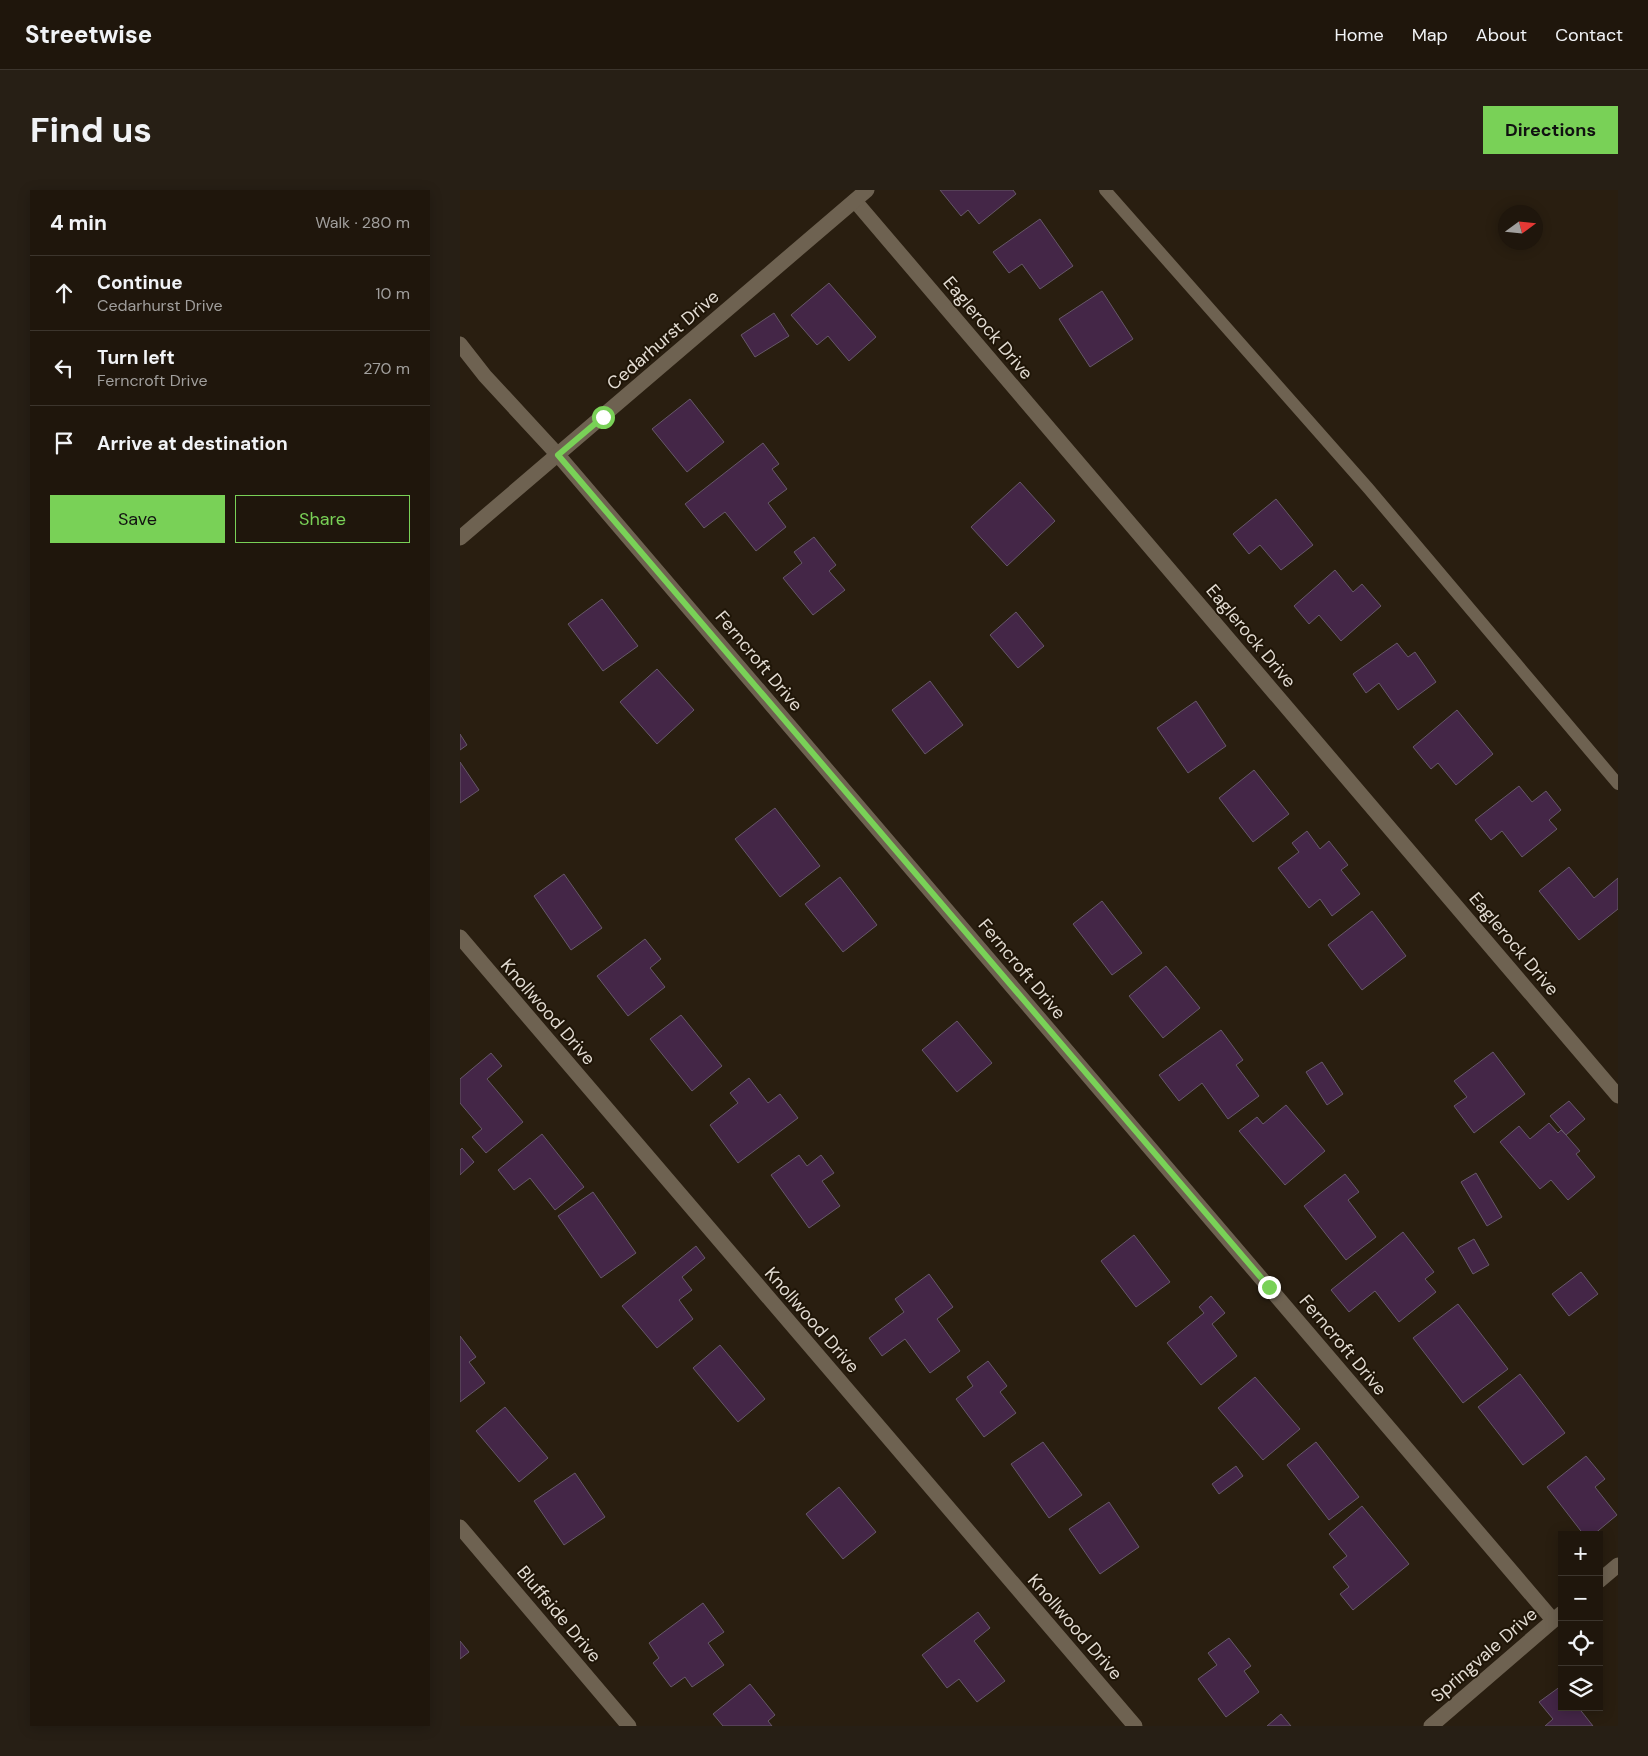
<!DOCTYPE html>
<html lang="en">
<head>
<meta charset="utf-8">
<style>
	body { margin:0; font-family:"DM Sans",sans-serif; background:#271f15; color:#f1f3f6 }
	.controls { position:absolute; right:15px; bottom:15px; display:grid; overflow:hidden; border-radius:0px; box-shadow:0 2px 12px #0003 }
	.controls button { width:45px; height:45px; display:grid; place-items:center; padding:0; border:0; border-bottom:1px solid #3c352d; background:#1f160c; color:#f1f3f6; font:25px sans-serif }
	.compass { position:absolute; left:1038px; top:15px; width:45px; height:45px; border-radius:50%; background:#1f160c; box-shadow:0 2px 12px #0003; rotate:75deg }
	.stop { position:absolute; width:15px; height:15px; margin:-11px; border:4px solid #79d157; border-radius:50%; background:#fff }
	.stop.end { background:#79d157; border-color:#fff; box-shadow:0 1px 5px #0008 }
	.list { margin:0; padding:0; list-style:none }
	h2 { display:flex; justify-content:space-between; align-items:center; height:65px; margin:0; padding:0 20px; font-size:21px }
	h2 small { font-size:16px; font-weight:400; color:#a19f9d }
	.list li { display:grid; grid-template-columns:32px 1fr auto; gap:15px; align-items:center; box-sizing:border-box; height:75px; padding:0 20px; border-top:1px solid #3c352d }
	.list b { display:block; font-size:19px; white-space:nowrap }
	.list p { margin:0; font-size:16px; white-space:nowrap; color:#a19f9d }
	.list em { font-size:16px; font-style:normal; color:#a19f9d }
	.actions { display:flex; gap:10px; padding:15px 20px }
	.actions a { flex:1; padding:11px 0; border:1px solid #79d157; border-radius:0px; text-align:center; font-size:18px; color:#79d157 }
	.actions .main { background:#79d157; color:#111 }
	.icon { flex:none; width:28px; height:28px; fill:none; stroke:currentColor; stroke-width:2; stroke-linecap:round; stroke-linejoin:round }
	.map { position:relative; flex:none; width:1158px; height:1536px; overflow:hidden; border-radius:0px }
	header { display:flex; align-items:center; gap:30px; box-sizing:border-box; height:70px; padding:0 25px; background:#1f160c; border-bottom:1px solid #3c352d }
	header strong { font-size:24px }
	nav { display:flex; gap:28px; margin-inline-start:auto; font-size:18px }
	.intro { display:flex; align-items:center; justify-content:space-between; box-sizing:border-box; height:120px; padding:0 30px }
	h1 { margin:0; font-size:35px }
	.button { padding:12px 22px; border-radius:0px; background:#79d157; color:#111; font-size:18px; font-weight:700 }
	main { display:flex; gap:30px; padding:0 30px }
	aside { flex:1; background:#1f160c; border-radius:0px; box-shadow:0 2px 12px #0003 }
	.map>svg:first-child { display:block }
</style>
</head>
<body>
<header>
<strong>Streetwise</strong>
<nav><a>Home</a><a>Map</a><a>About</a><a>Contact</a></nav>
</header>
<div class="intro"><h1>Find us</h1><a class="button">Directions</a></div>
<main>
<aside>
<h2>4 min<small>Walk · 280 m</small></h2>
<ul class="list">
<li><svg class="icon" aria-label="ahead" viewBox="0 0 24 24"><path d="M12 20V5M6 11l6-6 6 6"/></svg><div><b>Continue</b><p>Cedarhurst Drive</p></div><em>10 m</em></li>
<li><svg class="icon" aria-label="left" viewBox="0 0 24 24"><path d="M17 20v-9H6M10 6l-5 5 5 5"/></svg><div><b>Turn left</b><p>Ferncroft Drive</p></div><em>270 m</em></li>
<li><svg class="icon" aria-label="arrive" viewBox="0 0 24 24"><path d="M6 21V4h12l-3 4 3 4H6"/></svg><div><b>Arrive at destination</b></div></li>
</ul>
<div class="actions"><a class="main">Save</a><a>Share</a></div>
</aside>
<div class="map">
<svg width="1158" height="1536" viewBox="0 0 1158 1536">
	<rect width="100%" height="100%" fill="#291e10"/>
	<g fill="#442647" stroke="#665868">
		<path d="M480,0H553L556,4L519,34L508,20L501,26Z"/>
		<path d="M580,29L613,76L580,99L562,74L549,83L533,62Z"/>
		<path d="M369,93L416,147L389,171L368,146L357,155L331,125Z"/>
		<path d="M642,101L673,149L630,177L599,129Z"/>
		<path d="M314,123L329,146L295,167L281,145Z"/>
		<path d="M230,209L264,252L227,282L192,239Z"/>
		<path d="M303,253L319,274L312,279L327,299L308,313L326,337L296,361L265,322L244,338L225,314Z"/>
		<path d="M560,292L595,331L547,376L511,337Z"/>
		<path d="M816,309L853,355L821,380L800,355L789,364L773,344Z"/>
		<path d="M354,347L376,375L369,381L385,400L353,425L323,388L342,373L334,362Z"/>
		<path d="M875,380L893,402L902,394L921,416L881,451L859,425L849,434L834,416Z"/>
		<path d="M142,409L178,456L143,481L108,434Z"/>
		<path d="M556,422L584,456L558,478L530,445Z"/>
		<path d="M937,453L948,467L955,462L976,492L938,520L919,493L906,503L893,484Z"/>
		<path d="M197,479L234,520L197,554L160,512Z"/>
		<path d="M470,491L503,535L465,564L432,520Z"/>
		<path d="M736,511L766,556L728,583L697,538Z"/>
		<path d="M997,520L1033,564L996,595L978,573L971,579L953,557Z"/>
		<path d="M0,544L7,555L0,560Z"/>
		<path d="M0,572L19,600L0,613Z"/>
		<path d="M794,580L829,624L793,652L759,608Z"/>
		<path d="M1059,596L1072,612L1086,601L1101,620L1089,630L1097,639L1062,667L1042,641L1031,650L1015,630Z"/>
		<path d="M315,618L360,676L320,707L275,649Z"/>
		<path d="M847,641L860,659L869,651L888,675L881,680L900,704L872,726L860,709L849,718L818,678L839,662L832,653Z"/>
		<path d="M1109,677L1134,708L1158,688V719L1119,750L1079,701Z"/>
		<path d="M104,684L142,738L111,760L74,706Z"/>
		<path d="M380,687L417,735L383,762L345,714Z"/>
		<path d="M642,711L682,763L652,785L613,734Z"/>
		<path d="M912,721L946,766L902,800L868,755Z"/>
		<path d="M185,749L201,769L190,778L205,797L168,826L137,786Z"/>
		<path d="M706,776L740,818L703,848L669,806Z"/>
		<path d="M221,825L262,876L232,901L190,849Z"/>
		<path d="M497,831L532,873L497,902L462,860Z"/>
		<path d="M761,840L783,870L776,875L799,906L768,929L742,893L719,911L699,885Z"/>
		<path d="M1033,862L1065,904L1014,943L994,916L1007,907L994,891Z"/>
		<path d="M31,863L42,876L27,889L63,932L26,963L12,947L22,939L0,913V889Z"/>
		<path d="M862,872L883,904L867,915L846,882Z"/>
		<path d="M289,888L308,913L320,904L338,928L278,973L250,935L278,913L270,903Z"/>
		<path d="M1109,911L1125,929L1106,945L1090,926Z"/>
		<path d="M826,915L865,961L825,995L779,941L797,927L803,934Z"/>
		<path d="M1089,933L1098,943L1101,940L1106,945L1120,961L1116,964L1135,987L1108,1010L1091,990L1080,999L1040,952L1059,936L1070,949Z"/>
		<path d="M82,944L124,997L95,1020L70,988L54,1000L38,980Z"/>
		<path d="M2,958L14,972L0,985V960Z"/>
		<path d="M339,965L347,976L361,965L374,983L362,991L380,1016L349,1038L311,985Z"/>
		<path d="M1016,983L1042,1027L1027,1036L1001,992Z"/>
		<path d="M885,984L899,1002L888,1010L916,1047L886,1070L844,1016Z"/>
		<path d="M133,1002L176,1063L141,1088L98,1026Z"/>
		<path d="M943,1042L974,1082L965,1089L976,1102L939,1132L915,1101L889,1122L871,1100Z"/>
		<path d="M674,1045L710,1092L676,1117L641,1071Z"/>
		<path d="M1014,1049L1029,1075L1013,1084L998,1058Z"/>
		<path d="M236,1056L245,1068L222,1087L232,1100L219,1110L233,1129L197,1158L162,1116Z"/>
		<path d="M1121,1082L1138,1104L1109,1126L1092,1104Z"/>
		<path d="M469,1084L493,1117L477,1129L500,1161L470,1183L445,1149L422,1166L409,1148L444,1122L435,1109Z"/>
		<path d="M751,1106L765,1123L752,1134L777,1166L741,1195L707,1153L744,1123L739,1117Z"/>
		<path d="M998,1114L1048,1179L1003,1213L953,1148Z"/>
		<path d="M0,1146L16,1167L9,1172L25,1193L0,1212Z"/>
		<path d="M260,1155L305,1209L278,1232L233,1178Z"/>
		<path d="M528,1171L547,1196L540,1202L556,1223L524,1247L496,1209L513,1196L507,1187Z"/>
		<path d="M1060,1184L1105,1243L1063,1275L1018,1217Z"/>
		<path d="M795,1187L840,1239L803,1270L758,1218Z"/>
		<path d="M45,1217L88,1268L59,1292L16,1241Z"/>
		<path d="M583,1252L622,1305L589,1328L551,1274Z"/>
		<path d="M856,1252L899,1307L869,1330L827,1275Z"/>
		<path d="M1126,1266L1145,1289L1135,1297L1157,1325L1133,1345H1124L1087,1297Z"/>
		<path d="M776,1276L783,1286L759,1304L752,1294Z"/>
		<path d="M115,1283L145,1327L104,1355L74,1311Z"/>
		<path d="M379,1297L416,1342L383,1369L346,1324Z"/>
		<path d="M649,1312L679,1357L640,1384L609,1339Z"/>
		<path d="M902,1316L949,1374L893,1420L880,1404L889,1397L873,1377L887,1366L869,1344Z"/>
		<path d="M243,1413L264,1442L248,1453L264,1475L232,1497L225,1487L211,1497L193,1473L199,1468L189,1453Z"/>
		<path d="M518,1422L530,1438L514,1451L545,1491L517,1512L499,1489L487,1498L462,1465Z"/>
		<path d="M769,1448L791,1476L784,1481L799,1502L766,1527L738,1489L757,1475L748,1463Z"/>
		<path d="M0,1451L9,1462L0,1469Z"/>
		<path d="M290,1494L315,1525L308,1531L312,1536H263L253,1524Z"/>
		<path d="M1101,1496L1102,1517H1118L1133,1536H1085L1093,1529L1079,1512Z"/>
		<path d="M821,1524L831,1536H807Z"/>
	</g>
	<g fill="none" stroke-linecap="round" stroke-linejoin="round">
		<path stroke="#6e6251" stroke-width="12" d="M645,0L908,298L1158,594"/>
		<g stroke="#6e6251" stroke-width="15">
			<path d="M395,11L1158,906"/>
			<path d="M0,154L25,186L98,265L1093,1430"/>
			<path d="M0,348L407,0"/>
			<path d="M0,747L675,1536"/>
			<path d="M0,1337L169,1536"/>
			<path d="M1139,1391L1158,1375"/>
			<path d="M971,1536L1102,1423"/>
		</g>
	</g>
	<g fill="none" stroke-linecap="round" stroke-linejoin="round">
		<path stroke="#79d157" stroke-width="6" d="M143,227L98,265L809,1097"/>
	</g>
	<g text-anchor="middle" stroke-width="4" stroke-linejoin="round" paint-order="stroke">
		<g font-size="18" fill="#e3dcd3" stroke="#1f1507">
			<text transform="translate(528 138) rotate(50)" y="6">Eaglerock Drive</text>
			<text transform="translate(203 150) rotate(-41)" y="6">Cedarhurst Drive</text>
			<text transform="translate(791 446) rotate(50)" y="6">Eaglerock Drive</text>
			<text transform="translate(299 471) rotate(50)" y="6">Ferncroft Drive</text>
			<text transform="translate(1054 754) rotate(50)" y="6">Eaglerock Drive</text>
			<text transform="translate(562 779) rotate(50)" y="6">Ferncroft Drive</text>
			<text transform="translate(88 822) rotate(49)" y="6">Knollwood Drive</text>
			<text transform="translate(352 1130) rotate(49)" y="6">Knollwood Drive</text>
			<text transform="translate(883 1155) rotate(50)" y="6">Ferncroft Drive</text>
			<text transform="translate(99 1424) rotate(50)" y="6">Bluffside Drive</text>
			<text transform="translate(615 1437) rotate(49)" y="6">Knollwood Drive</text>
			<text transform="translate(1024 1465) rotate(-41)" y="6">Springvale Drive</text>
		</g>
	</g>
</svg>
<div class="controls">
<button>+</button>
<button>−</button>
<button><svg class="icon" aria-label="locate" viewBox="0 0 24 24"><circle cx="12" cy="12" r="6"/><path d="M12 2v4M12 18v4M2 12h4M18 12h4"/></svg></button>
<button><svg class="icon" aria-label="layers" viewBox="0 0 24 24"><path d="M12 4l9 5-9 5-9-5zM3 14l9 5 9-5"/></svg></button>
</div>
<svg class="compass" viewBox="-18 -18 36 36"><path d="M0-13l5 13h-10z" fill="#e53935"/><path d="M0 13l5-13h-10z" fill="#a19f9d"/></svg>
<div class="stop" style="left:143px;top:227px"></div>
<div class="stop end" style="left:809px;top:1097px"></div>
</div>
</main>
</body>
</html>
